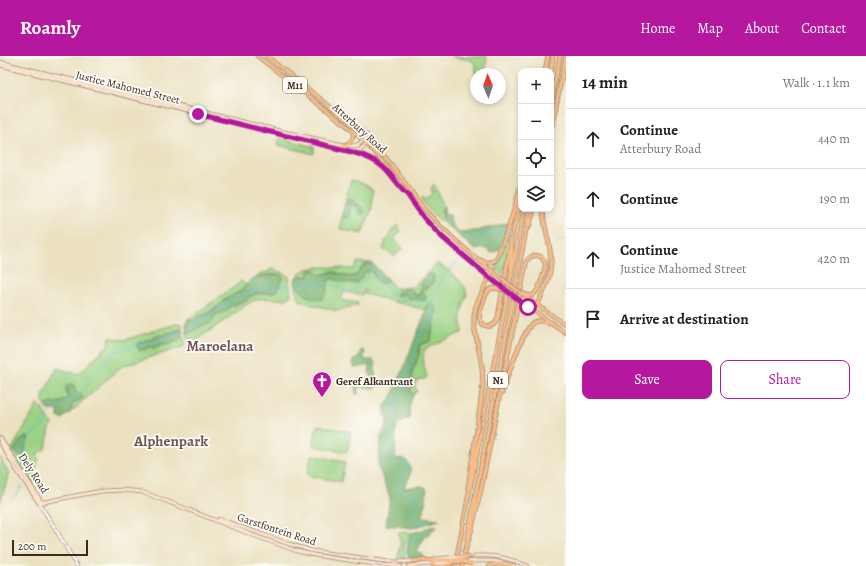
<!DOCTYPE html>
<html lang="en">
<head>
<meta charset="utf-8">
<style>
	body { margin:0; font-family:Alegreya,serif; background:#f2f2f2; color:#222 }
	.controls { position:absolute; right:12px; top:12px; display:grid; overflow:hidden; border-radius:8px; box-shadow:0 2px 6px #0003 }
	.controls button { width:36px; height:36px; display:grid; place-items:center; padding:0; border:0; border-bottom:1px solid #e0e0e0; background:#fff; color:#222; font:20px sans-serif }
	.compass { position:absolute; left:470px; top:12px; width:36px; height:36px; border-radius:50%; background:#fff; box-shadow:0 2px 6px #0003; rotate:358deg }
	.scale { position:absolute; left:12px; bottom:10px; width:76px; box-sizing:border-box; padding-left:4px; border:2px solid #3b2a1e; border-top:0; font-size:11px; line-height:14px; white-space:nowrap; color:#3b2a1e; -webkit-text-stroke:3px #fdfcf7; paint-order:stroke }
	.stop { position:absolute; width:12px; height:12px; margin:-9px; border:3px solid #b5179e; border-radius:50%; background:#fff }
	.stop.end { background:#b5179e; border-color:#fff; box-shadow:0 1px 4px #0008 }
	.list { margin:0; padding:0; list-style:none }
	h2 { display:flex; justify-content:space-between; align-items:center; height:52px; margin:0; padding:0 16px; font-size:17px }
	h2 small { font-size:13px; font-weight:400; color:#767676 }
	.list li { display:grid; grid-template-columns:26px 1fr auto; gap:12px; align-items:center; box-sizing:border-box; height:60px; padding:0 16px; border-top:1px solid #e0e0e0 }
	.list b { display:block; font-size:15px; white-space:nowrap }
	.list p { margin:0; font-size:13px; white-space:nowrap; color:#767676 }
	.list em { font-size:13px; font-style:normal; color:#767676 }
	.actions { display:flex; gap:8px; padding:12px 16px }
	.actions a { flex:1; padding:9px 0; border:1px solid #b5179e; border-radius:8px; text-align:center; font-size:14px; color:#b5179e }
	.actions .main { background:#b5179e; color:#fff }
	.icon { flex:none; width:22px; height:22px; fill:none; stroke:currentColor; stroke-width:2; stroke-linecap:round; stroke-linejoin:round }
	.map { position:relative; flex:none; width:566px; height:510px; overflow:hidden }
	header { display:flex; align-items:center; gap:24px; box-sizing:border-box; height:56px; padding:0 20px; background:#b5179e; color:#fff }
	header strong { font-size:19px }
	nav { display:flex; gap:22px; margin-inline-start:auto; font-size:14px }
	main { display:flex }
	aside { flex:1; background:#fff }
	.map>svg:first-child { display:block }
</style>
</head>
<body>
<header>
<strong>Roamly</strong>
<nav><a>Home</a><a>Map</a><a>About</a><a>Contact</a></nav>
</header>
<main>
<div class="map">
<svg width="566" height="510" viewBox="0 0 566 510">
	<rect width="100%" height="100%" fill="#fdfcf7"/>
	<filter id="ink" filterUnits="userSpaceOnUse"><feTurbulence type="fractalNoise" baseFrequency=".025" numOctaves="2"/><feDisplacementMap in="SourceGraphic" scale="8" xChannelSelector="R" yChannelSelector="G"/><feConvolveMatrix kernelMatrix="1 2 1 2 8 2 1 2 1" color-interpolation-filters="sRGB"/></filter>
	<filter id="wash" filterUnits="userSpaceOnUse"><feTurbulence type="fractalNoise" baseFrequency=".012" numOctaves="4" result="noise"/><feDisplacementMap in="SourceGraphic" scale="16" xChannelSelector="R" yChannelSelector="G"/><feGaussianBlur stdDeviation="0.9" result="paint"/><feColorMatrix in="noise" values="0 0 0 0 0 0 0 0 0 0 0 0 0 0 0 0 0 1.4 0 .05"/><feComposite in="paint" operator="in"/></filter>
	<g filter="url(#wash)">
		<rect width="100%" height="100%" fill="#ebe1c0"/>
		<g fill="#9cd284" stroke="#6c7e51" fill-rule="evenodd">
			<path d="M452,0H487L485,18H476V37L474,35L476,9C471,0 459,5 452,0Z"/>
			<path d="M280,82L314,91V98L278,89Z"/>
			<path d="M351,124C360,127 366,127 373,135L372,152L362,178L340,173L342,160L348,162L350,159L349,156L351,150L353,149L357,150L358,154L364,156L363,153L350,142L351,148L345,146Z"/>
			<path d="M434,128L444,151L442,153L444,165L448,167L450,172C442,165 425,154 422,142L429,141L433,136L431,135L432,133L431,132Z"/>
			<path d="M397,169L401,175L394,183L403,192L395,200L383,193L386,184H388L392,174H393L395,173V171Z"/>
			<path d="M509,178H510L503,218L497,214L496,211Z"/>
			<path d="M357,206L372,207L373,208C355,208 364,218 353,220C345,222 338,215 331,216C328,216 323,219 319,219L317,217L316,215L308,221L300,220L296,222C303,208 327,211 341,212C345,212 350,214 354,212C356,210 356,209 357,206Z"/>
			<path d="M436,208C447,212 448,214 456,221C475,239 463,240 461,260C460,265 462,271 463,276L425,293C421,301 424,312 427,320L425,323C416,323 412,326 417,335L414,338L410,336L413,326L412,316L416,307L420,293L419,289L431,285C431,274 439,260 436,251L426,252V254L364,238L366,234H364L362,239L344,236L341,244L358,247V249L337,255L302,246L297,240L296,230L307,240L327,233L328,225L331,223C341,223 347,229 357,227C362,222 364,213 372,215L375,222L387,225V223L395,232L413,231ZM434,221L433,227L425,232L423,236L426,242L423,245L417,243H411L405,238L397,239L398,235L407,233L411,234L414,239H418L420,238L421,233Z"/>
			<path d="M270,213L282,216L289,221L291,239L286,243C272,244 266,240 252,245L191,288L189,287L187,277C195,275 201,268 210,268L213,263L215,259C222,258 226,252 232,249C236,247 241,247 245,246L247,242L256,238L274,237L282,222L281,219C273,217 264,221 256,221L262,217L268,216Z"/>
			<path d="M241,225L246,229V230L242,235L235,238L224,244L220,249L215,252L205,259L199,260L193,265L189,264L188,263L237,229Z"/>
			<path d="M179,267L182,268V273H179L165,280L160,279L150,284H146L137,289L139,294L150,291L154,292L162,288H173L174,284H179L180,282L184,281L185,289L183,291L122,310L71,356C70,347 75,346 82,343L83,340L76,335L75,331L66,334L68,342L62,346L48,348L46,351L43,345V339L57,312L78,318L105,292H107L110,281L124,284Z"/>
			<path d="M38,348L41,351L52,368L50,373L45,394H41L37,400L39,403C35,411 36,420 33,428L11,394Z"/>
			<path d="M317,369L351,376L347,396L313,390Z"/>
			<path d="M311,399L345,406L341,426L307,419Z"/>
			<path d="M0,401L9,417L0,447Z"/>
			<path d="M399,476L411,477L410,483C402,485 404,495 405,502L397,503C400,496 402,484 398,478Z"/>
		</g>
		<g fill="#7db472" stroke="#5c6f48">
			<path d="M350,142L364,153V155L363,158H360L357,150L353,149L351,150L349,156L350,161L348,162L342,160L345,146L351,148L348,144Z"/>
			<path d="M444,151V158H450C450,169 453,171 462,177L467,175H476L508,167L507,174L499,194L492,197L485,192L475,194L450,172L448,167L443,163L442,152Z"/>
			<path d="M366,208H373L387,223L384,228C375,226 376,222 372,215C361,213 364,226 354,227C346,229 339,223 331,223L328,225L327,236L325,238L322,243H315L307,240L296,230L295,226L296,222L300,220L308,221L309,216L310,214H315L317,217L319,219C323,219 329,216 332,216C339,216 346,223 355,220C360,218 360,211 366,208Z"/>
			<path d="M279,218L283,221C283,225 279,225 279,231C278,233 277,235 275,236C272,238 268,237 265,237C257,237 249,239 245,246L238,247L234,250L231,249L229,251L227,255L215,259L211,267L205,268L190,277H187L186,267L188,263C194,267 194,263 199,260C203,258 200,261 205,259C208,258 219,251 221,248C223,246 222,246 225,244C232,238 240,237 246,230V229C249,226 253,222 257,221C264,219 272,219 279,218Z"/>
			<path d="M428,218H433C436,231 428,227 423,236L426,242L425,244L411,243L405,238L399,239H397V235L403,234L410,233L416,240L419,239L423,225Z"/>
			<path d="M431,247C434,249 435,249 436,252C438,257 431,277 431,285L419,289V299L416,307L412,316L413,326L410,336L414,338C410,344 408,355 410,362L396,369L395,402L405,403C415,415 410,421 403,432L422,430L426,432L427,436L423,461L439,463V464L412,472L386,469L390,441L378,410L381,381L386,370L387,362L385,358V350L391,342L403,314L426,255V249L429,248Z"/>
			<path d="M179,273H182L184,281L180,282L177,285L174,284L173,288C169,288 166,287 162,288C156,289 157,294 150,291L140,295L137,291V288L146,284H150L151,282L153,280L156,281L160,279L165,280L167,276L170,277Z"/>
			<path d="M361,294L364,295L365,296L364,302V304H373L376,307C373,315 377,321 377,329L375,332L361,331L359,333L358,338L357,339L356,337V327L359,326L368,328L371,321L369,315L370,309L355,312L353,307L354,304L359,301L360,297Z"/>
			<path d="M69,328L74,329L76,335L82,338L83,340C79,347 70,343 71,356L62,363L58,361V358L59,356C57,354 51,353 47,354L46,351L48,348L62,346L68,342L66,331Z"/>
			<path d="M27,380L29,382L25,391V396L28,408L24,409C22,406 22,402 19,400C17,397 15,397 14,394L20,385Z"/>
			<path d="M436,469L438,470C430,476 420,485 417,496L422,498L423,501L409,502C405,490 410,487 411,477L420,475Z"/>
		</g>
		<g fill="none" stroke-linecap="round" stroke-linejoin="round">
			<g stroke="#54bad3" stroke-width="1">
				<path d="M466,185C475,180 484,180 494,177C498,175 501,173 506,173"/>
				<path d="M557,186L566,183"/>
				<path d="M298,229L326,227L349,235L354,233L358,231L372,213L380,223L387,233L391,238L396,240L404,243L420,244L426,246L433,245L434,237L444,221L457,205"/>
				<path d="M190,272L239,240L257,234L278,230L288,229"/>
				<path d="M49,357L81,335L115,295L171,281L180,276"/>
				<path d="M22,407C24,399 23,388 28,381C31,377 42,373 44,370C46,367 46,363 47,360"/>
				<path d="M11,443L18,437L22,429"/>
				<path d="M408,501L406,494L408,485C415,483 420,479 426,473L425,467L412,463V455L418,444V440L402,435L399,429L402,421L407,409L405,406H398L394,404L391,386L392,375L395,364L394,347L398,344L405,331V324L416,293L420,275L431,269L433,254V245"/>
			</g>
		</g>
	</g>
	<g filter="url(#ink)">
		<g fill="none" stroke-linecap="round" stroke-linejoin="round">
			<defs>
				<path id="tertiary" d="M39,447L55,472L77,510"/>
				<g id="secondary">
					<path d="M0,6L280,75L344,89C356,91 359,90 367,80"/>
					<path d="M0,9L353,96L360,94L370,84"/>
					<path d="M0,382L42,447"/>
					<path d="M0,386L16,413L39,447L74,440L102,435L122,434L134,435L142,436L161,443L255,480L297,495L314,499L333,502L383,509L401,510"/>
					<path d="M219,463L289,488L313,495L383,505L397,506L414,505"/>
					<path d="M476,500C494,499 512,503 528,510"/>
					<path d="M435,503L445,502"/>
					<path d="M475,505H495L514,510"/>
					<path d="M408,510L444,507"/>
				</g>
				<g id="primary">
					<path d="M257,0L346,69L363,84L387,111L424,162L435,174L455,193L496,227"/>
					<path d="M266,0L322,44L334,54L358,72L367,80L392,109L425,154C448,179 474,201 501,222"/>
					<path d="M344,89C351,87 354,83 353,75"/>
					<path d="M353,96C363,99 377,104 385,113C389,117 393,123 397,128"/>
					<path d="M524,239L537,249L566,269"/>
					<path d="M524,248L566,277"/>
				</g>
				<g id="motorway">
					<path d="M545,15L548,0"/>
					<path d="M551,15L553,0"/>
					<path d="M551,47L560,0"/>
					<path d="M551,74L566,0"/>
					<path d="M519,151L521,139"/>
					<path d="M529,171L534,153"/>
					<path d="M475,202C483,205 491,210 497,202C507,178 515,153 521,128"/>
					<path d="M511,212L512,191"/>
					<path d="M498,233C495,232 492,231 489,234C485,238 478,258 480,264C482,269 488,272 493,269C496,267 497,264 498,261L513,175L519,150"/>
					<path d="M528,251H533L537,249C544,236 551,220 551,205C551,187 543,171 543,153"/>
					<path d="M502,337C506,324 524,271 534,266C539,263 546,266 552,267"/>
					<path d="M468,432L477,373L483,329L482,310L474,270V260L476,250L489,221L493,215"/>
					<path d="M467,484L530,153"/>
					<path d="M465,495L472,472L481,433L526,207C529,198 542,196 545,207C546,213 539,236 533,239C529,241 525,238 521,237"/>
					<path d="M413,505L445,504"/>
					<path d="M432,508L436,510"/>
					<path d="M455,510L524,153"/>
					<path d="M462,510L465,494"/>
					<path d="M489,510C497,507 503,508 511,510"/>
				</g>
			</defs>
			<use href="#tertiary" stroke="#93866f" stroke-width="4"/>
			<use href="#secondary" stroke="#93866f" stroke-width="4.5"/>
			<use href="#primary" stroke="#93866f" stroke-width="4.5"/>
			<use href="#motorway" stroke="#93866f" stroke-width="5"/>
			<use href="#tertiary" stroke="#fff" stroke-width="2.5"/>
			<use href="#secondary" stroke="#fde4d0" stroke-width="3"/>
			<use href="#primary" stroke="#f9bc8a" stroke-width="3"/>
			<use href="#motorway" stroke="#f9bc8a" stroke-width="3.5"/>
			<defs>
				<g id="secondary-bridge">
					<path d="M445,502L476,500"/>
					<path d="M465,506L475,505"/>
					<path d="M444,507L452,506"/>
				</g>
				<g id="primary-bridge">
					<path d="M501,222L521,237"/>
					<path d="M496,227L524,248"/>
				</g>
				<g id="motorway-bridge">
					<path d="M498,233L506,234"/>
					<path d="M445,504L465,506L472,508"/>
					<path d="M446,510L456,504L471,500"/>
				</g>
			</defs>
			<use href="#secondary-bridge" stroke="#93866f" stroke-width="4.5" stroke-linecap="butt"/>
			<use href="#primary-bridge" stroke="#93866f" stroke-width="4.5" stroke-linecap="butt"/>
			<use href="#motorway-bridge" stroke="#93866f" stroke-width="5" stroke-linecap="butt"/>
			<use href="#secondary-bridge" stroke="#fde4d0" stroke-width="3"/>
			<use href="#primary-bridge" stroke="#f9bc8a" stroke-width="3"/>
			<use href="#motorway-bridge" stroke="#f9bc8a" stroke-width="3.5"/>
		</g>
	</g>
	<g fill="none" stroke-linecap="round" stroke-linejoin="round" filter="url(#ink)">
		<path stroke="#b5179e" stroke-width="5" d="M198,58L352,96C363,99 375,104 383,111C391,118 397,128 404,136L407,138L424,162L442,181L489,221L528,251"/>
	</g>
	<defs>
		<symbol id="church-pin" viewBox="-11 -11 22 30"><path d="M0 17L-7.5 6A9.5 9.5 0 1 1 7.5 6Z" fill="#b5179e" stroke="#fdfcf7"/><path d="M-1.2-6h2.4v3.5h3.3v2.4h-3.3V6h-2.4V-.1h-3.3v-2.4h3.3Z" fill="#fff"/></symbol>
	</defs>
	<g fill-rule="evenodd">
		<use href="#church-pin" x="311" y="314" width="22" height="30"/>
	</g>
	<g text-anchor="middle" stroke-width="3.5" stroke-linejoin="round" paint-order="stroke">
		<g fill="#fdfcf7" stroke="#75695f" stroke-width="1">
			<rect x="283" y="21" width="24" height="16" rx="3"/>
			<rect x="488" y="316" width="20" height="16" rx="3"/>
		</g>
		<g font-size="10" font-weight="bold" fill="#3b2a1e">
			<text x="295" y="33">M11</text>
			<text x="498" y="328">N1</text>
		</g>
		<g font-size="11" fill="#3b2a1e" stroke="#fdfcf7">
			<text transform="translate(128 31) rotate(14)" y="4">Justice Mahomed Street</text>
			<text transform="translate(360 72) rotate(42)" y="4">Atterbury Road</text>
			<text transform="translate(34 417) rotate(57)" y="4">Dely Road</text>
			<text transform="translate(277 473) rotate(18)" y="4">Garstfontein Road</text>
		</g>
		<g font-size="11" font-weight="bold" fill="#3b2a1e" stroke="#fdfcf7" text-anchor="start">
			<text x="336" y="329">Geref Alkantrant</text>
		</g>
		<g font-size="15" font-weight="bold" fill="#77525a" stroke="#fdfcf7">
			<text x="220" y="295">Maroelana</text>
			<text x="171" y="390">Alphenpark</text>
		</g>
	</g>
</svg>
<div class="controls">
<button>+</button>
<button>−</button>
<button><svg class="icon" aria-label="locate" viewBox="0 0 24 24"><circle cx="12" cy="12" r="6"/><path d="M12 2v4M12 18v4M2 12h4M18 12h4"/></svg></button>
<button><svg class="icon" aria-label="layers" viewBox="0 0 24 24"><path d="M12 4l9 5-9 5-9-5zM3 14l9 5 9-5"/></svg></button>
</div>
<svg class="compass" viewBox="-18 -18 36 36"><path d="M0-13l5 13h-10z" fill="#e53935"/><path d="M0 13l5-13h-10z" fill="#767676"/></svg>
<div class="scale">200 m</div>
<div class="stop" style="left:528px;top:251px"></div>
<div class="stop end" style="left:198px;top:58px"></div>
</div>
<aside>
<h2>14 min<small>Walk · 1.1 km</small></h2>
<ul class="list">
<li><svg class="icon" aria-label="ahead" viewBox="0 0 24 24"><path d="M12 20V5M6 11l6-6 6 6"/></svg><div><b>Continue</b><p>Atterbury Road</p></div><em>440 m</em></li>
<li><svg class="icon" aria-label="ahead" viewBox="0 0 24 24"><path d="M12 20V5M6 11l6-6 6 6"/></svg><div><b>Continue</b></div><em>190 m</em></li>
<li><svg class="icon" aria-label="ahead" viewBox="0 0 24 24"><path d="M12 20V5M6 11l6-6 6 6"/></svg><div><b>Continue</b><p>Justice Mahomed Street</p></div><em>420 m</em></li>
<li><svg class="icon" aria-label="arrive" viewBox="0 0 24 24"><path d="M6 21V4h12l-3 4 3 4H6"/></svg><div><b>Arrive at destination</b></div></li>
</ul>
<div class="actions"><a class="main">Save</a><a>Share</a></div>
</aside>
</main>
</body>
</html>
